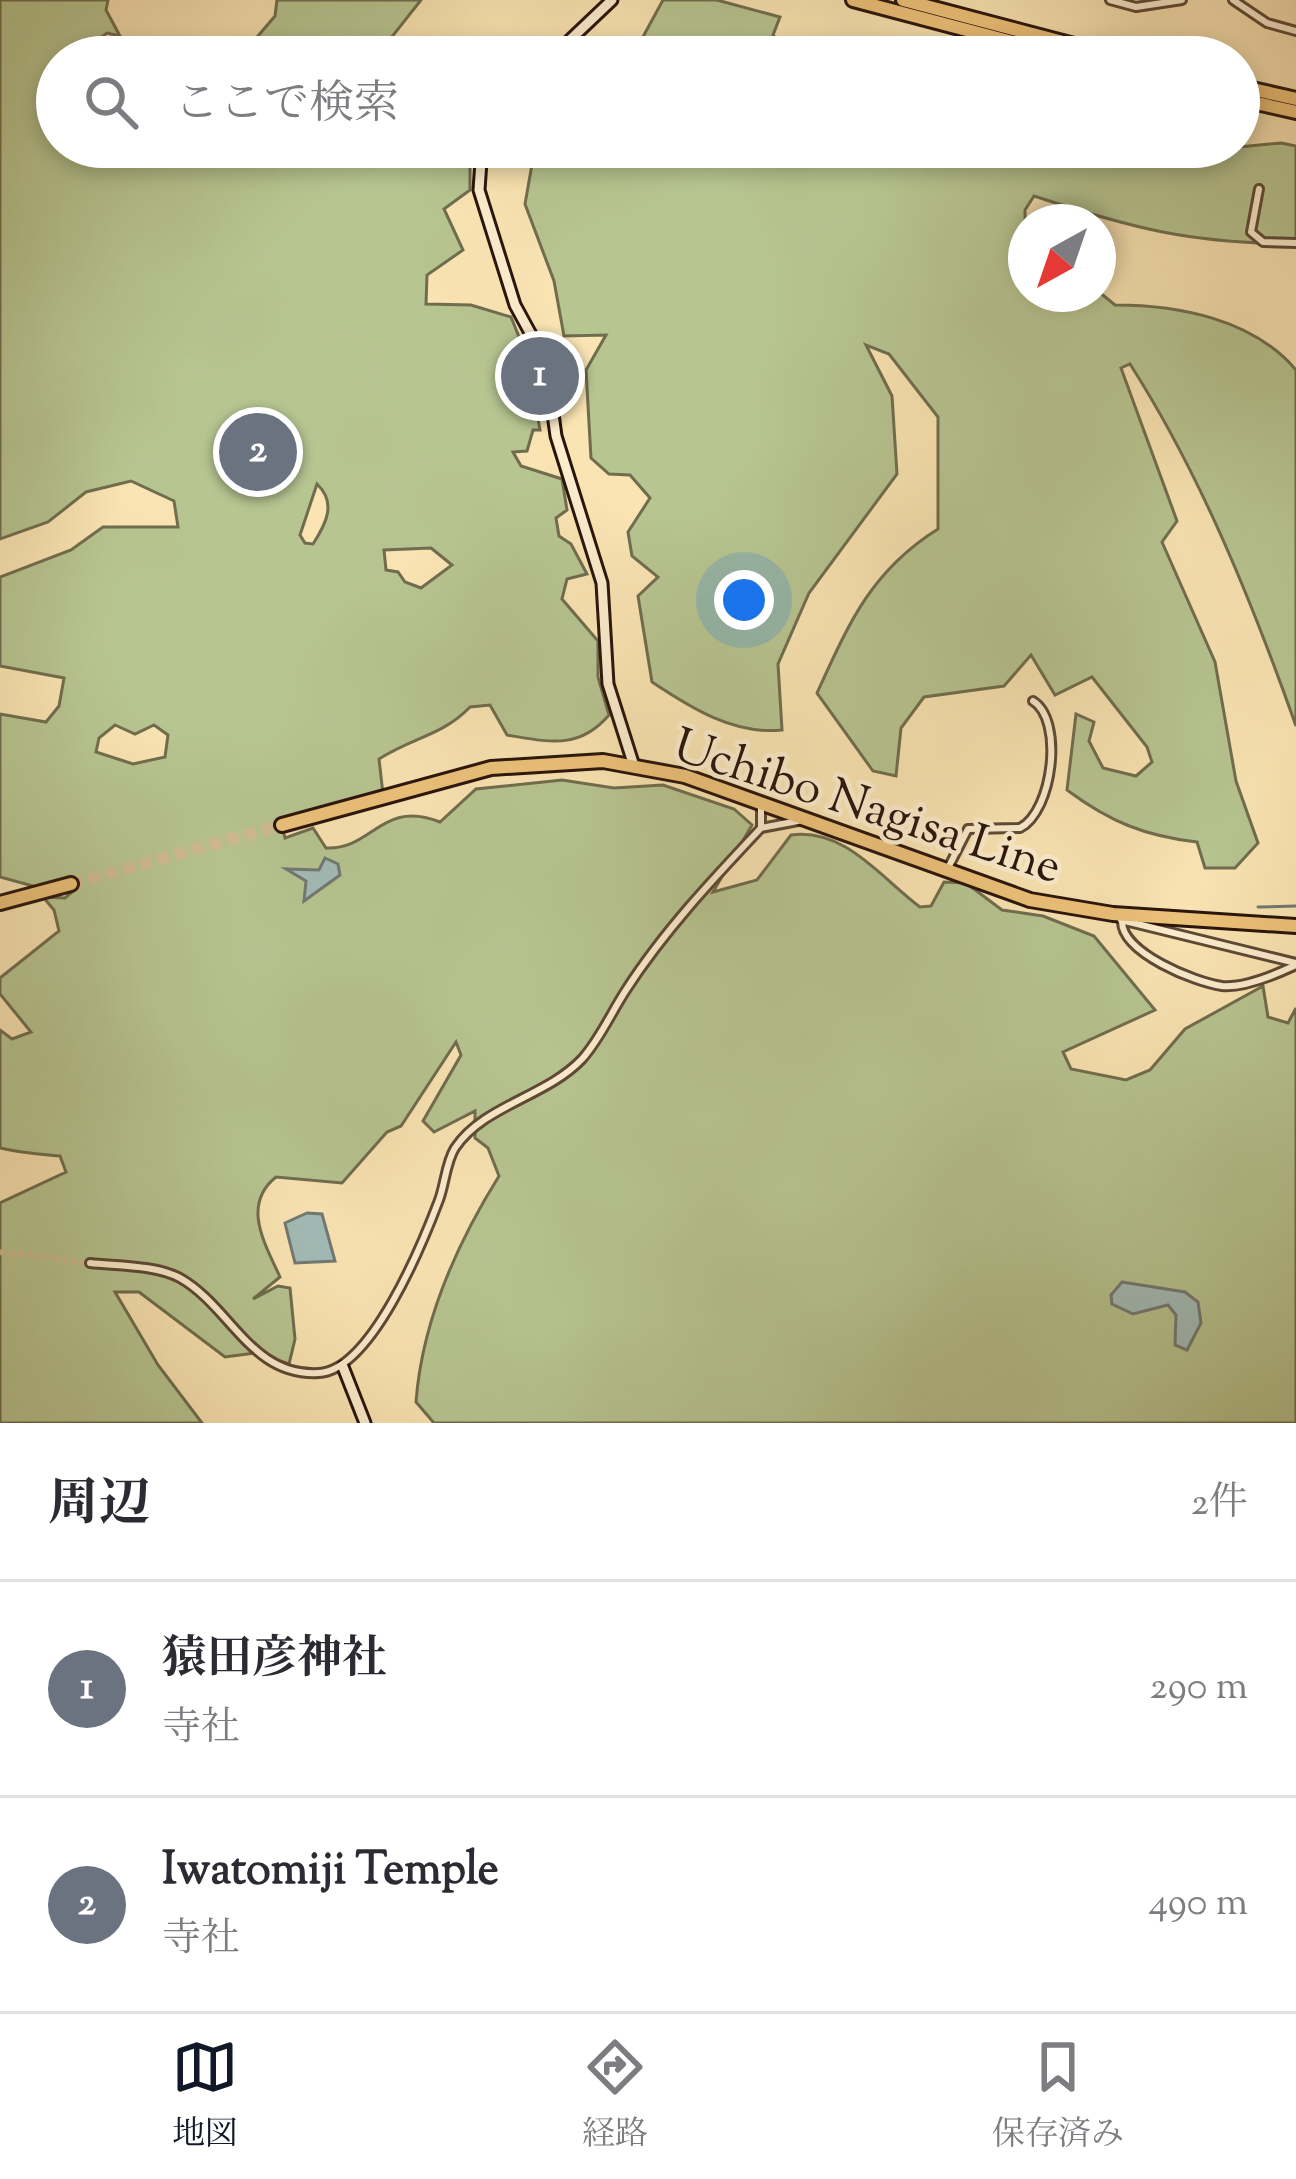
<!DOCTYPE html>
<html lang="ja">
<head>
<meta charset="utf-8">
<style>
	body { margin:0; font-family:"Sorts Mill Goudy","Noto Serif JP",serif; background:#f7f7f7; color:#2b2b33 }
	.compass { position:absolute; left:1008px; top:204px; width:108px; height:108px; border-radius:50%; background:#fff; box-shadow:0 6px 18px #0003; rotate:220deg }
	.you { position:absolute; left:744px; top:600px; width:42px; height:42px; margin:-30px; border:9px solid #fff; border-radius:50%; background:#1a73e8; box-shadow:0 0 0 18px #1a73e833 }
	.badge { display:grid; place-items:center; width:78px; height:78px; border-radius:50%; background:#111827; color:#fff; font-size:39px; font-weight:700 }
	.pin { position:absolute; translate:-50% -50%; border:6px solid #fff; box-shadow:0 3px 12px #0006 }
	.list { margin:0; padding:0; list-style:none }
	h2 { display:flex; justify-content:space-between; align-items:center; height:156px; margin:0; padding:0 48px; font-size:51px }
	h2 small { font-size:39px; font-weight:400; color:#7c7c81 }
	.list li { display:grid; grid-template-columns:78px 1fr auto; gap:36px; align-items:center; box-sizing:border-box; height:216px; padding:0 48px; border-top:3px solid #e1e1e2 }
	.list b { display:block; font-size:45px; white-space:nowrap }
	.list p { margin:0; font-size:39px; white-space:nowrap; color:#7c7c81 }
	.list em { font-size:39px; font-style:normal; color:#7c7c81 }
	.icon { flex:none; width:66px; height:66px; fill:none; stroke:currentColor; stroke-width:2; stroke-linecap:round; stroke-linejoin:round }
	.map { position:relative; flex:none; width:1296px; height:1423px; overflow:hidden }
	.search { position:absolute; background:#fff; box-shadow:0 6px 18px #0003; left:36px; right:36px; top:36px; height:132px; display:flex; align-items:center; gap:30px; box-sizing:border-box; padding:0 42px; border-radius:66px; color:#7c7c81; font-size:45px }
	.sheet { height:588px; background:#fff }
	nav { display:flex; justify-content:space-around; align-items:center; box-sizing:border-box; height:168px; border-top:3px solid #e1e1e2; background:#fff; font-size:33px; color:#7c7c81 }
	nav a { display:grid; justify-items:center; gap:6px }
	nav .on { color:#111827 }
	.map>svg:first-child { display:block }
</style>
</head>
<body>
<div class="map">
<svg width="1296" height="1423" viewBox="0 0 1296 1423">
	<rect width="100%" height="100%" fill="#fae4b3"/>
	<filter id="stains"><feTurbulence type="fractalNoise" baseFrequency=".00167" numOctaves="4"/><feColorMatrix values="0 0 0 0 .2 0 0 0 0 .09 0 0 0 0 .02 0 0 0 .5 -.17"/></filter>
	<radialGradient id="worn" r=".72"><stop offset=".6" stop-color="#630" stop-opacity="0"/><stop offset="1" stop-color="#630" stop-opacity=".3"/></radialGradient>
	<g fill="#b7c591" stroke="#706d4e" stroke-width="3" fill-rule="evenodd">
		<path d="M0,0H108L106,10L120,36L107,33L73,57H57V147H470V190L444,209L463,250L427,275L426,304L471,305L511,317L527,357L540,430H533L527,451L513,452L521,466L562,479L567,510L556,518L559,536L571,544L587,574L567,579L562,599L598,641V677L609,715C579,750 549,742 507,735L490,705L470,707C442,736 413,737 379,759L383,794L280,819L285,838L313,828L326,848C373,850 381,799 440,822L476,789L562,780L614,788L663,785L734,809L752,825L713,892L757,880L791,835C845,828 880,877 920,907L931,906L944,882L966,883L1002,910L1043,916L1094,936L1155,1010L1063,1052L1071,1069L1126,1080L1150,1070L1185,1029L1263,986L1268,1017L1288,1023L1296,1008V1423H434L416,1402C422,1321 456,1245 499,1176L488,1148L475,1138V1111L434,1132L423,1121L461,1055L456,1042L401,1126L387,1132L342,1183L276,1177C241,1205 265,1244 280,1277L253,1299L278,1286L290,1288L295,1339L289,1364L255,1353L225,1357L139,1292H115L158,1365L202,1423H0V1203L66,1172L60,1156C38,1154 21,1153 0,1148V1030L12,1039L31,1032L0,994V978L59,931L54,910L43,897L65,898L72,892L69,882L40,888L0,877V714L46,722L59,706L64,678L0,666V577L71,550L103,527H178L174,501L131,481L86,492L48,522L0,539ZM317,484C337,503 326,524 313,544L305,543L300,535ZM431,548L452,565L421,588L405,582L398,572L386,570L384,550ZM115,725L135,734L154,725L168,735L165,757L133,764L96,752L99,738Z"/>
		<path d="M277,0H421L376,57H240L275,16Z"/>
		<path d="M663,0H717L780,17L773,35L784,48L893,57H632Z"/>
		<path d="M1281,143L1296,146V244C1189,243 1135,229 1034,196L1025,210L1026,294L1098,291L1115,305C1178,305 1253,319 1296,370V726C1252,602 1201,475 1130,364L1121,368L1177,521L1162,542L1215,662L1236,781L1258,843L1235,868H1205L1197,842C1145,836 1110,822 1067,790L1076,714L1094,722L1089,741L1103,768L1136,776L1152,762L1147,747L1092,677L1055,695L1031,655L1004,686L924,697L901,728L896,776L873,771L817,693C849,623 871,571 938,529V417L889,354L866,345L892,396L897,474L809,593L778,664L782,730C734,735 691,708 652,682L638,596L658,577L632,556L628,532L650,498L630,475L609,474L591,458L586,370L606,335L564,336L554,281L525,204L534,153L541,147H1239Z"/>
	</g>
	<g fill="#a2bcb7" stroke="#727973" stroke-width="3">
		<path d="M325,858L338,864L340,875L304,901L306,881L286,869L319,870Z"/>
		<path d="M307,1213L322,1214L335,1261L295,1263L285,1223Z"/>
		<path d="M1122,1282L1185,1292L1198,1302L1201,1323L1187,1350L1175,1345L1176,1315L1168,1305L1133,1314L1112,1304L1111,1295Z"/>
	</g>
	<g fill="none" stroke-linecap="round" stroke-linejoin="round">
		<path stroke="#727973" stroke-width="3" d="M1258,907L1296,906"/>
		<path stroke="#d0bb92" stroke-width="6" stroke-dasharray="6 3" stroke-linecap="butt" d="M0,1252L90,1263"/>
		<path stroke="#d0bb92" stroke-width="12" stroke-dasharray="12 6" stroke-linecap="butt" d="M71,884L282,825"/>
		<defs>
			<g id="street">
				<path d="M1110,0L1136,7L1182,0"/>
				<path d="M1233,0L1267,23L1296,31"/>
				<path d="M1259,189L1251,232L1263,242L1296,243"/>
				<path d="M761,828L798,821"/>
				<path d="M948,868L968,829L1020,828C1053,811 1064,720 1033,701"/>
				<path d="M1121,920L1296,963"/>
				<path d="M1122,922C1123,953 1194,982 1222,986C1243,988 1277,974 1296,965"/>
				<path d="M90,1263C117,1266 156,1265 180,1278C231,1307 251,1377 319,1373C371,1370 422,1245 439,1200C445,1184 446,1162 455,1148C484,1105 546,1097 582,1059C600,1039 611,1013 626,990C664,931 713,879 761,828V803"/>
			</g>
			<g id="secondary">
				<path d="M552,57L612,0"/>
				<path d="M482,147L479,190L515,305L546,362L556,436L602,583L608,684L634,766"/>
				<path d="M343,1367L365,1423"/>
			</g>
			<g id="highway">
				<path d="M853,0L1069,57"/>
				<path d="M903,0L1120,57"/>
				<path d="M1239,86L1296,99"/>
				<path d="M1239,99L1296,112"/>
				<path d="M282,825L491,768L603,761L685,776L1030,900L1113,914L1296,926"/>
				<path d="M0,903L71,884"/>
			</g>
		</defs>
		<use href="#street" stroke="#5e4936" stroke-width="12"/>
		<use href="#secondary" stroke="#2a150c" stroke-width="15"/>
		<use href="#highway" stroke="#2a150c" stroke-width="18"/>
		<use href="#street" stroke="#fcedce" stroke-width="6"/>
		<use href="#secondary" stroke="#fcedce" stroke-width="9"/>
		<use href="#highway" stroke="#edc27a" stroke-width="12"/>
	</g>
	<g text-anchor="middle" stroke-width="9" stroke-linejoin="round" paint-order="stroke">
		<g font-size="48" fill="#2a150c" stroke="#fcedce">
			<text transform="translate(868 804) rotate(18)" y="17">Uchibo Nagisa Line</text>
		</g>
	</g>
	<rect width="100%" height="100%" filter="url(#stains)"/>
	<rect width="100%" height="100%" fill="url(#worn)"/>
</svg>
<svg class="compass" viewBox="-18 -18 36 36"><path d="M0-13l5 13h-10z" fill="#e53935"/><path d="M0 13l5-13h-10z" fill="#7c7c81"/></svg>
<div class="you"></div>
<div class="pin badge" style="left:540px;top:376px;background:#6b7280">1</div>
<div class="pin badge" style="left:258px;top:452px;background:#6b7280">2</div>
<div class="search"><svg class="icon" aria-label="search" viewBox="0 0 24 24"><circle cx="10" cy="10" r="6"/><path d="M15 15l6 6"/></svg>ここで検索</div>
</div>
<section class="sheet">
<h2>周辺<small>2件</small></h2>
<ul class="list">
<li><span class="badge" style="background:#6b7280">1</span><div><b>猿田彦神社</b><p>寺社</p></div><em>290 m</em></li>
<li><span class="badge" style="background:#6b7280">2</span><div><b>Iwatomiji Temple</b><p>寺社</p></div><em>490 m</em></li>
</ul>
</section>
<nav>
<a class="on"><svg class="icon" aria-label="map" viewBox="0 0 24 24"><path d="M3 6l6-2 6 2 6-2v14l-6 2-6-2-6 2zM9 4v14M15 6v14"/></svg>地図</a>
<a><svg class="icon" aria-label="directions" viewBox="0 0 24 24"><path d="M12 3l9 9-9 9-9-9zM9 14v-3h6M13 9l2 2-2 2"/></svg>経路</a>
<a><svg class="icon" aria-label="saved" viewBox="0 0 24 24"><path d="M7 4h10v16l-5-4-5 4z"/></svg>保存済み</a>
</nav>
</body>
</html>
